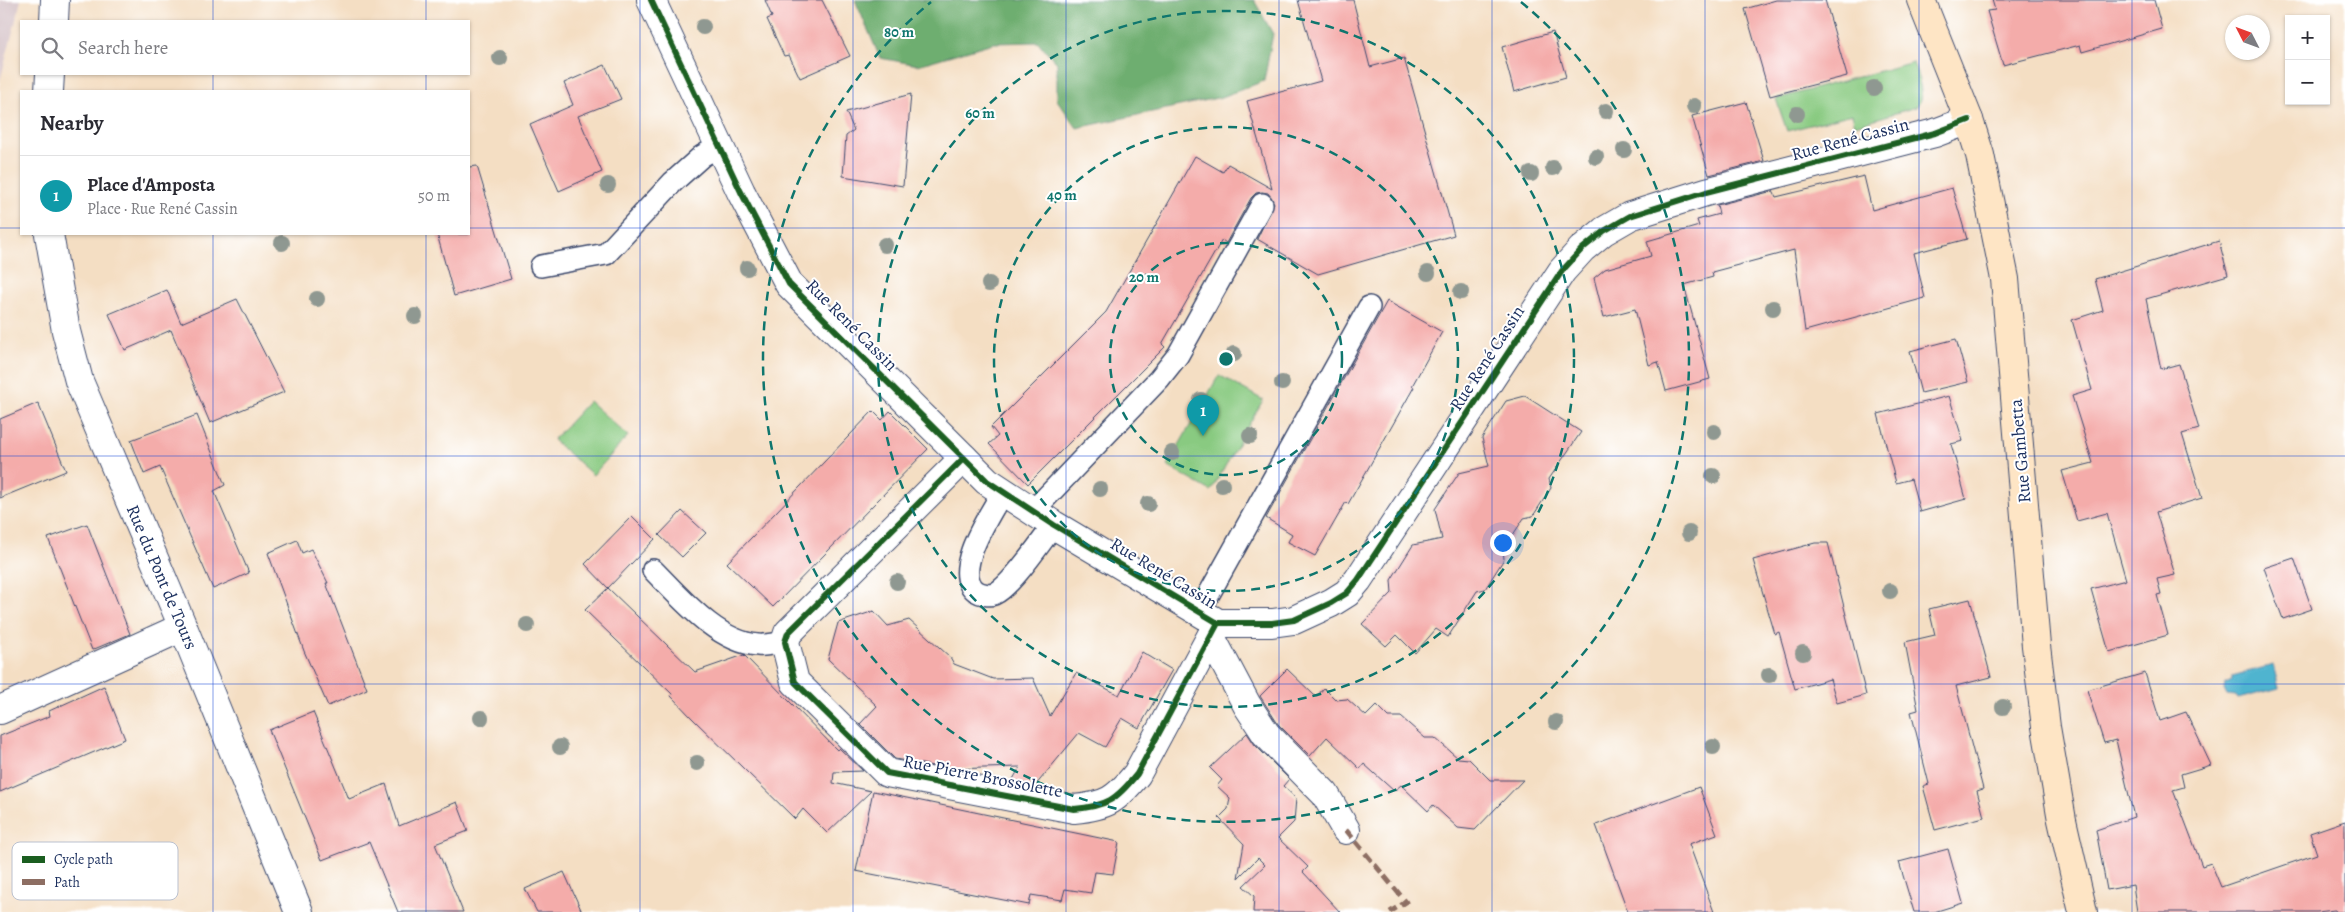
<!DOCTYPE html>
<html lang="en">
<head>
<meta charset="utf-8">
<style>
	body { margin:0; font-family:Alegreya,serif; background:#f7f7f7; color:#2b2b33 }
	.controls { position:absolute; right:15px; top:15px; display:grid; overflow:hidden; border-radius:0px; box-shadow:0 1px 4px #0004 }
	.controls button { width:45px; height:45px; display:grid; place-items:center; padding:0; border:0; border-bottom:1px solid #e1e1e2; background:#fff; color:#2b2b33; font:25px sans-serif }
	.compass { position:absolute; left:2225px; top:15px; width:45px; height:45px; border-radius:50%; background:#fff; box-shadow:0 1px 4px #0004; rotate:312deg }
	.you { position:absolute; left:1502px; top:542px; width:18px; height:18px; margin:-12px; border:4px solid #fff; border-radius:50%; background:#1a73e8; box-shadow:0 0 0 8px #1a73e833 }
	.badge { display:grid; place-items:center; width:32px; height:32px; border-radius:50%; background:#1f6fb2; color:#fff; font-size:16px; font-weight:700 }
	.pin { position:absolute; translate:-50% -41px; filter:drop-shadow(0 1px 2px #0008) }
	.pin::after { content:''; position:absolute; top:26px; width:18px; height:15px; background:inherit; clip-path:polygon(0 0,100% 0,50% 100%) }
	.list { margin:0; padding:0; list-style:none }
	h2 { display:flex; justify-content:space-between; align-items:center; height:65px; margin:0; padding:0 20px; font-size:21px }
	h2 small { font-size:16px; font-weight:400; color:#7c7c81 }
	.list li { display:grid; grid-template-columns:32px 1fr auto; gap:15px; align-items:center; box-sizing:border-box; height:80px; padding:0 20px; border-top:1px solid #e1e1e2 }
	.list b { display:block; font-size:19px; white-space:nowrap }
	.list p { margin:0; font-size:16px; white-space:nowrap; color:#7c7c81 }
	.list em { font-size:16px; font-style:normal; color:#7c7c81 }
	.icon { flex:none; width:28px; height:28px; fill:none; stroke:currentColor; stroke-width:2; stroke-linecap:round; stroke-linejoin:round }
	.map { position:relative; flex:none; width:2345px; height:912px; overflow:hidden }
	.search { position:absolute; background:#fff; box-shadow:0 1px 4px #0004; left:20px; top:20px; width:450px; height:55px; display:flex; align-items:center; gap:12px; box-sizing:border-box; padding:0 18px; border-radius:0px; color:#7c7c81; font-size:19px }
	.panel { position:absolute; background:#fff; box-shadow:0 1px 4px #0004; left:20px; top:90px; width:450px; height:145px; border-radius:0px }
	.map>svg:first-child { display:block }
</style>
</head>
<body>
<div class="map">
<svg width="2345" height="912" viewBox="0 0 2345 912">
	<rect width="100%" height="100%" fill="#fff"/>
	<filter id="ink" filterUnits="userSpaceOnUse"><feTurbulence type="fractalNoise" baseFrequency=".02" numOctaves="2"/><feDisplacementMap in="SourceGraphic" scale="10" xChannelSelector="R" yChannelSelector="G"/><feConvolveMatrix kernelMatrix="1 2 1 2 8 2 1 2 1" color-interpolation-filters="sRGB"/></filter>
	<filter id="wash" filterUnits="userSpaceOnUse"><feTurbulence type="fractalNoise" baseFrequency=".0096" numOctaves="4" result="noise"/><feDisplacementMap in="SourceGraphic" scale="20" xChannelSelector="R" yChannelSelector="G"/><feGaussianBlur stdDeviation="1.12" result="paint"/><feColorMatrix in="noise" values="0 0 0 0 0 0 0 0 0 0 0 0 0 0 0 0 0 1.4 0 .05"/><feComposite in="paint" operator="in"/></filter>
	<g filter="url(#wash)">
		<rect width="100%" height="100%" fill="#f4dec3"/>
		<path fill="#d2bec3" d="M0,0H21L0,81Z"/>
		<g fill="#89ca81" stroke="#527c70">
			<path d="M1913,62C1917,77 1927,94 1916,107L1855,125L1852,114L1787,131L1776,99Z"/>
			<path d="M1219,375L1263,400L1211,491L1167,466Z"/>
			<path d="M589,401L628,436L593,475L553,440Z"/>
		</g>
		<path fill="#6eae6f" stroke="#446e66" d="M855,0H1254L1273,34L1264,81L1222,97L1077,128L1057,100V63L1038,42L993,43L918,65L880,58Z"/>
		<path fill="#50b4cf" stroke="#367296" d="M2273,665L2279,688L2238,699L2236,696L2227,695L2224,689L2225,683L2232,680V676Z"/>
		<g id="blocks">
			<g fill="#f4acaa">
				<path d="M765,0H822L850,56L800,78L789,55L784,56L767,19L772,17Z"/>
				<path d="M1298,0H1353L1370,67L1404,58L1454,235L1318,274L1257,239L1274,203L1268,193L1262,192L1256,193L1251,198L1226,243L1222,240L1162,344L1165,347L1028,484L989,444L998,436L991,427L1106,312L1195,156L1223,172L1228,164L1272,189L1247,101L1321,81Z"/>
				<path d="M1776,0H1825L1847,76L1770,96L1745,9Z"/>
				<path d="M1992,0H2154L2162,29L2082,52L2080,45L2003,65L1987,11L1995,10Z"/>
				<path d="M1553,32L1566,77L1514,92L1502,47Z"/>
				<path d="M605,65L621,99L578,116L602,172L559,191L530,124L573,105L564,83Z"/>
				<path d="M911,94L903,186L843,176L846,136L854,130L846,112Z"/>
				<path d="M1746,102L1764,161L1709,175L1692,116Z"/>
				<path d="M477,166L511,279L454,296L437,234H469V167Z"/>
				<path d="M1864,176L1872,210L1952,188L1967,239L1914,253L1925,298L1805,331L1794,250L1712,272L1713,277L1684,285L1710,379L1666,391L1658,362L1649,365L1635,309L1604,317L1594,278L1605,269L1651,256L1647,241L1699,226L1697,220L1719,214L1717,205L1773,191L1776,197Z"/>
				<path d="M2219,241L2228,275L2146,299L2161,369L2179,364L2199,429L2182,434L2202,498L2156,512L2175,575L2157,579L2161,594L2157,595L2168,635L2109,652L2091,589L2126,580L2107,513L2077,521L2062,471L2093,463L2072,396L2092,390L2072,320L2103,310L2095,279Z"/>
				<path d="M167,290L181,323L237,299L284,392L210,423L171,330L125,350L109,314Z"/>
				<path d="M1387,301L1442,332L1412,386L1414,387L1348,504L1346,502L1315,556L1288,542L1292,534L1266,518Z"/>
				<path d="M1956,339L1968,382L1921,393L1910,351Z"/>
				<path d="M1525,396L1581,432L1549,479L1551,488L1533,516L1524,518L1503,550L1504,559L1485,589L1477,591L1448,637L1436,629L1415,653L1397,635L1386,646L1362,624L1392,593L1391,580L1413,545L1442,539L1435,509L1459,473L1489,466L1482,438L1506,401Z"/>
				<path d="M1949,396L1963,441L1951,444L1966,499L1920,512L1911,479L1896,483L1878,414Z"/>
				<path d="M38,403L66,471L0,498V419Z"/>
				<path d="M873,411L882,420L890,411L928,449L773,607L727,563Z"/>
				<path d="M197,415L225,485L214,491L249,573L213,589L160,467L144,474L131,440Z"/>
				<path d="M682,511L706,533L682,557L659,535Z"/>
				<path d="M632,516L655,539L608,588L585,564Z"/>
				<path d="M87,524L130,634L92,650L48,538Z"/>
				<path d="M297,540L302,553L311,549L328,583H326L367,689L328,706L304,651L268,553Z"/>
				<path d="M1815,543H1828L1866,695L1837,703L1830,679L1795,689L1779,632L1775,634L1753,560Z"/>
				<path d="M2294,558L2312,609L2283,619L2264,568Z"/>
				<path d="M608,588L695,672L744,655L837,750L839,748L863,771L834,772L833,783L871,791L827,833L803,809L795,819L692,718L671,696L672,694L585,610Z"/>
				<path d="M1970,599L1991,677L1956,686L1983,789L1977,791L1984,817L1935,830L1923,786L1929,784L1911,712L1918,710L1905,642L1935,635L1929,609Z"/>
				<path d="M874,611L888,626L909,620L950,657L954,664L993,679L1033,678L1050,716L1076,673L1119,695L1142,652L1172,670L1139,728L1122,718L1105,747L1079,733L1035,786L1012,781L1020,767L949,769L895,759L860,724L877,706L828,659L838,623Z"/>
				<path d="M1287,669L1316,697L1324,688L1336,700L1347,699L1366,716L1377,705L1389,717H1401L1425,738H1435L1458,758L1469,759L1490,780H1523L1475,830L1458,828L1433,805L1428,811L1401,785L1394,791L1364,764L1360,769L1327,737L1310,756L1278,724L1260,696Z"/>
				<path d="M2145,673L2160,721L2186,712L2211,765L2181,774L2184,787L2173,790L2202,866L2211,863L2221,887L2317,854L2310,833L2345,821V912H2336L2335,910L2317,912H2137L2133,885L2107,890L2096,830L2134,817L2116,740L2104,743L2087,690Z"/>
				<path d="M104,686L125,739L0,792V736L50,716L49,711Z"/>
				<path d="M313,712L349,799L386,784L399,826L457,802L468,831L435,844L463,912H398L369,842L322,860L269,730Z"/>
				<path d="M1247,733L1255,745L1289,779L1283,786L1296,798L1294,822L1278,838L1308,867L1303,872L1340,912H1253L1254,896L1243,886L1265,865L1258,858L1238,878L1244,844L1219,818L1228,809L1230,798L1217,786L1222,780L1210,768Z"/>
				<path d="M1699,787L1717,834L1689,844L1714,912H1628L1596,825Z"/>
				<path d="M873,791L1119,842L1113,874L1095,872L1091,893L1065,889L1062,900L1031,895L1029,905L856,871Z"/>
				<path d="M1948,849L1963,903L1934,912H1914L1899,862Z"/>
				<path d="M564,872L582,912H537L525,889Z"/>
			</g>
		</g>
	</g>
	<g filter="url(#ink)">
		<use href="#blocks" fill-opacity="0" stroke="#3c496d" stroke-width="1"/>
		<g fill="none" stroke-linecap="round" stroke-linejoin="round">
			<defs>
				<g id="lane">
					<path d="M541,266L606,254L673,182L702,156L719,146"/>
					<path d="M1003,491C992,512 950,571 976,591C981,594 989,596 994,594C1011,587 1042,540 1054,525"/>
					<path d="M1033,511L1159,379L1178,355L1262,204"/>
					<path d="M653,570C680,597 717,642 758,645C767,646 777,643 785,642"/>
					<path d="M1199,612L1369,307"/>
				</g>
				<g id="street">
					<path d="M651,0L741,192L789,284L987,481L1054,525L1218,623H1272L1294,620L1331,603L1347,593L1358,580L1562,271L1582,249L1604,231L1630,216L1706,192L1935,133L1969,120"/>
					<path d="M54,21L55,0"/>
					<path d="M49,91L50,74"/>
					<path d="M49,234L66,331L79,381L183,627L299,912"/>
					<path d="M964,458L788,633L785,642L795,682L887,773L1074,809C1107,806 1116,800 1137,774L1218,623"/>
					<path d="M1211,637L1247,705L1266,734L1325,794L1346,830"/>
					<path d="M0,710L183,627"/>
				</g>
				<path id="secondary" d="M1921,0L1969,120L1980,155L2005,279L2036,646L2046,727L2062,820L2083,912"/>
			</defs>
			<use href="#lane" stroke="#3c496d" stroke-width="24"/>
			<use href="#street" stroke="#3c496d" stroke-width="30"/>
			<use href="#secondary" stroke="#3c496d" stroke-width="30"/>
			<use href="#lane" stroke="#fff" stroke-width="21"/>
			<use href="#street" stroke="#fff" stroke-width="28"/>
			<use href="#secondary" stroke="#fee5c5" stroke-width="28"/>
			<path stroke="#8d6e63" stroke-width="5" stroke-dasharray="10 5" stroke-linecap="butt" d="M1346,830L1406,902L1390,912"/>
			<defs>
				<g id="cycleway">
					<path d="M651,0L741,192L789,284L987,481L1054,525L1218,623H1272L1294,620L1331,603L1347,593L1358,580L1562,271L1582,249L1604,231L1630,216L1706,192L1935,133L1969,120"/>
					<path d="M964,458L788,633L785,642L795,682L887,773L1074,809C1107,806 1116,800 1137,774L1218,623"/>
				</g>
			</defs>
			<use href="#cycleway" stroke="#fff" stroke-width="9"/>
			<use href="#cycleway" stroke="#1b5e20" stroke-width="6"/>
		</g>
		<g fill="#8f9891">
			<circle cx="703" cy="27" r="8"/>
			<circle cx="500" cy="58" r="8"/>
			<circle cx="1874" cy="88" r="8"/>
			<circle cx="1694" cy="106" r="8"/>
			<circle cx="1606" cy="111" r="8"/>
			<circle cx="1797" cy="114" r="8"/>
			<circle cx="1624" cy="150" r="8"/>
			<circle cx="1596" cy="157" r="8"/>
			<circle cx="1553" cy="168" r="8"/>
			<circle cx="1531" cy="174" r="8"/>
			<circle cx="608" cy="185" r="8"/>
			<circle cx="282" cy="243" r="8"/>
			<circle cx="885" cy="245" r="8"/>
			<circle cx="747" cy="268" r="8"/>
			<circle cx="1428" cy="273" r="8"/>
			<circle cx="989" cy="284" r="8"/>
			<circle cx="1461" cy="292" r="8"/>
			<circle cx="317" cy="299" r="8"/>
			<circle cx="1773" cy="308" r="8"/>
			<circle cx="415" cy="316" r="8"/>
			<circle cx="1234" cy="354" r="8"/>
			<circle cx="1282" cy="383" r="8"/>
			<circle cx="1201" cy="400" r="8"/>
			<circle cx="1714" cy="432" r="8"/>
			<circle cx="1250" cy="436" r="8"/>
			<circle cx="1172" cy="453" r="8"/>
			<circle cx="1713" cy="476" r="8"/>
			<circle cx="1222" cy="485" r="8"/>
			<circle cx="1100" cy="489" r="8"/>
			<circle cx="1148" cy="504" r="8"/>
			<circle cx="1689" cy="533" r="8"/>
			<circle cx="897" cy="582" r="8"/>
			<circle cx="1890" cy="591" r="8"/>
			<circle cx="527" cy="625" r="8"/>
			<circle cx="1803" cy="653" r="8"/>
			<circle cx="1769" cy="675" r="8"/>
			<circle cx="2003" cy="707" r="8"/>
			<circle cx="481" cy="718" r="8"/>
			<circle cx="1556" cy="722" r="8"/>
			<circle cx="560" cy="747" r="8"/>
			<circle cx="1713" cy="747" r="8"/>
			<circle cx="697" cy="763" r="8"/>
		</g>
	</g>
	<path fill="none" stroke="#1d4ed8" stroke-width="1" stroke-opacity="0.55" d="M213,0V21M426,0V21M640,0V912M853,0V912M1066,0V912M1279,0V912M1492,0V912M1705,0V912M1919,0V912M2132,0V912M213,74V91M426,74V91M0,228H21M469,228H2345M213,234V912M426,234V912M0,456H2345M0,684H2345"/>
	<g fill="none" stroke="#0f766e" stroke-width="2.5" stroke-dasharray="9 6">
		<circle cx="1226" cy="359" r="116"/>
		<circle cx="1226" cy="359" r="232"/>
		<circle cx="1226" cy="359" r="348"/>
		<path d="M1521 2A463 463 0 1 1 931 2"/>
	</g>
	<g text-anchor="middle" stroke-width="4" stroke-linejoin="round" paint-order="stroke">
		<g font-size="18" fill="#1b2f5e" stroke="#fff">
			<text transform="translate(1850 139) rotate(-15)" y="6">Rue René Cassin</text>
			<text transform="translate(852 325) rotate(45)" y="6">Rue René Cassin</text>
			<text transform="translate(1487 358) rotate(-57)" y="6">Rue René Cassin</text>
			<text transform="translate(2020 451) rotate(-95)" y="6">Rue Gambetta</text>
			<text transform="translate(1164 573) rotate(31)" y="6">Rue René Cassin</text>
			<text transform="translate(162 577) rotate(67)" y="6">Rue du Pont de Tours</text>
			<text transform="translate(983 776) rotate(11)" y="6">Rue Pierre Brossolette</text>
		</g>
	</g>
	<rect x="12" y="842" width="166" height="58" rx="8" fill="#fff" stroke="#bbc1cf" stroke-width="1"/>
	<rect x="22" y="856" width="23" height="7" fill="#1b5e20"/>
	<rect x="22" y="879" width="23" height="6" fill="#8d6e63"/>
	<g font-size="14" fill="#1b2f5e">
		<text x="54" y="864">Cycle path</text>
		<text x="54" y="887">Path</text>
	</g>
	<circle cx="1226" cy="359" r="8" fill="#0f766e" stroke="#fff" stroke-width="2.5"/>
	<g font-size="15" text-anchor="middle" font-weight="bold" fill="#0f766e" stroke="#fff" stroke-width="4" stroke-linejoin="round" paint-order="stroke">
		<text x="899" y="37">80 m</text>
		<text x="980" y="118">60 m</text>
		<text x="1062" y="200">40 m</text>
		<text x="1144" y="282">20 m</text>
	</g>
</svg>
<div class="controls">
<button>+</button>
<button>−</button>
</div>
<svg class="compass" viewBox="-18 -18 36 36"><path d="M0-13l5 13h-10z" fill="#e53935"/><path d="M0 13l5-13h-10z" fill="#7c7c81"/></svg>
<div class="you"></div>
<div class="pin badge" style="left:1203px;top:436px;background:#0f9aa8">1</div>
<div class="search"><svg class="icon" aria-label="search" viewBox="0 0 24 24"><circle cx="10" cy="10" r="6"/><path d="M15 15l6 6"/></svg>Search here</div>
<section class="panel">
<h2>Nearby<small></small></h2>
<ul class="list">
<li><span class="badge" style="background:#0f9aa8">1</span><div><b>Place d'Amposta</b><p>Place · Rue René Cassin</p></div><em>50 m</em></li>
</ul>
</section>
</div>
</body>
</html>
